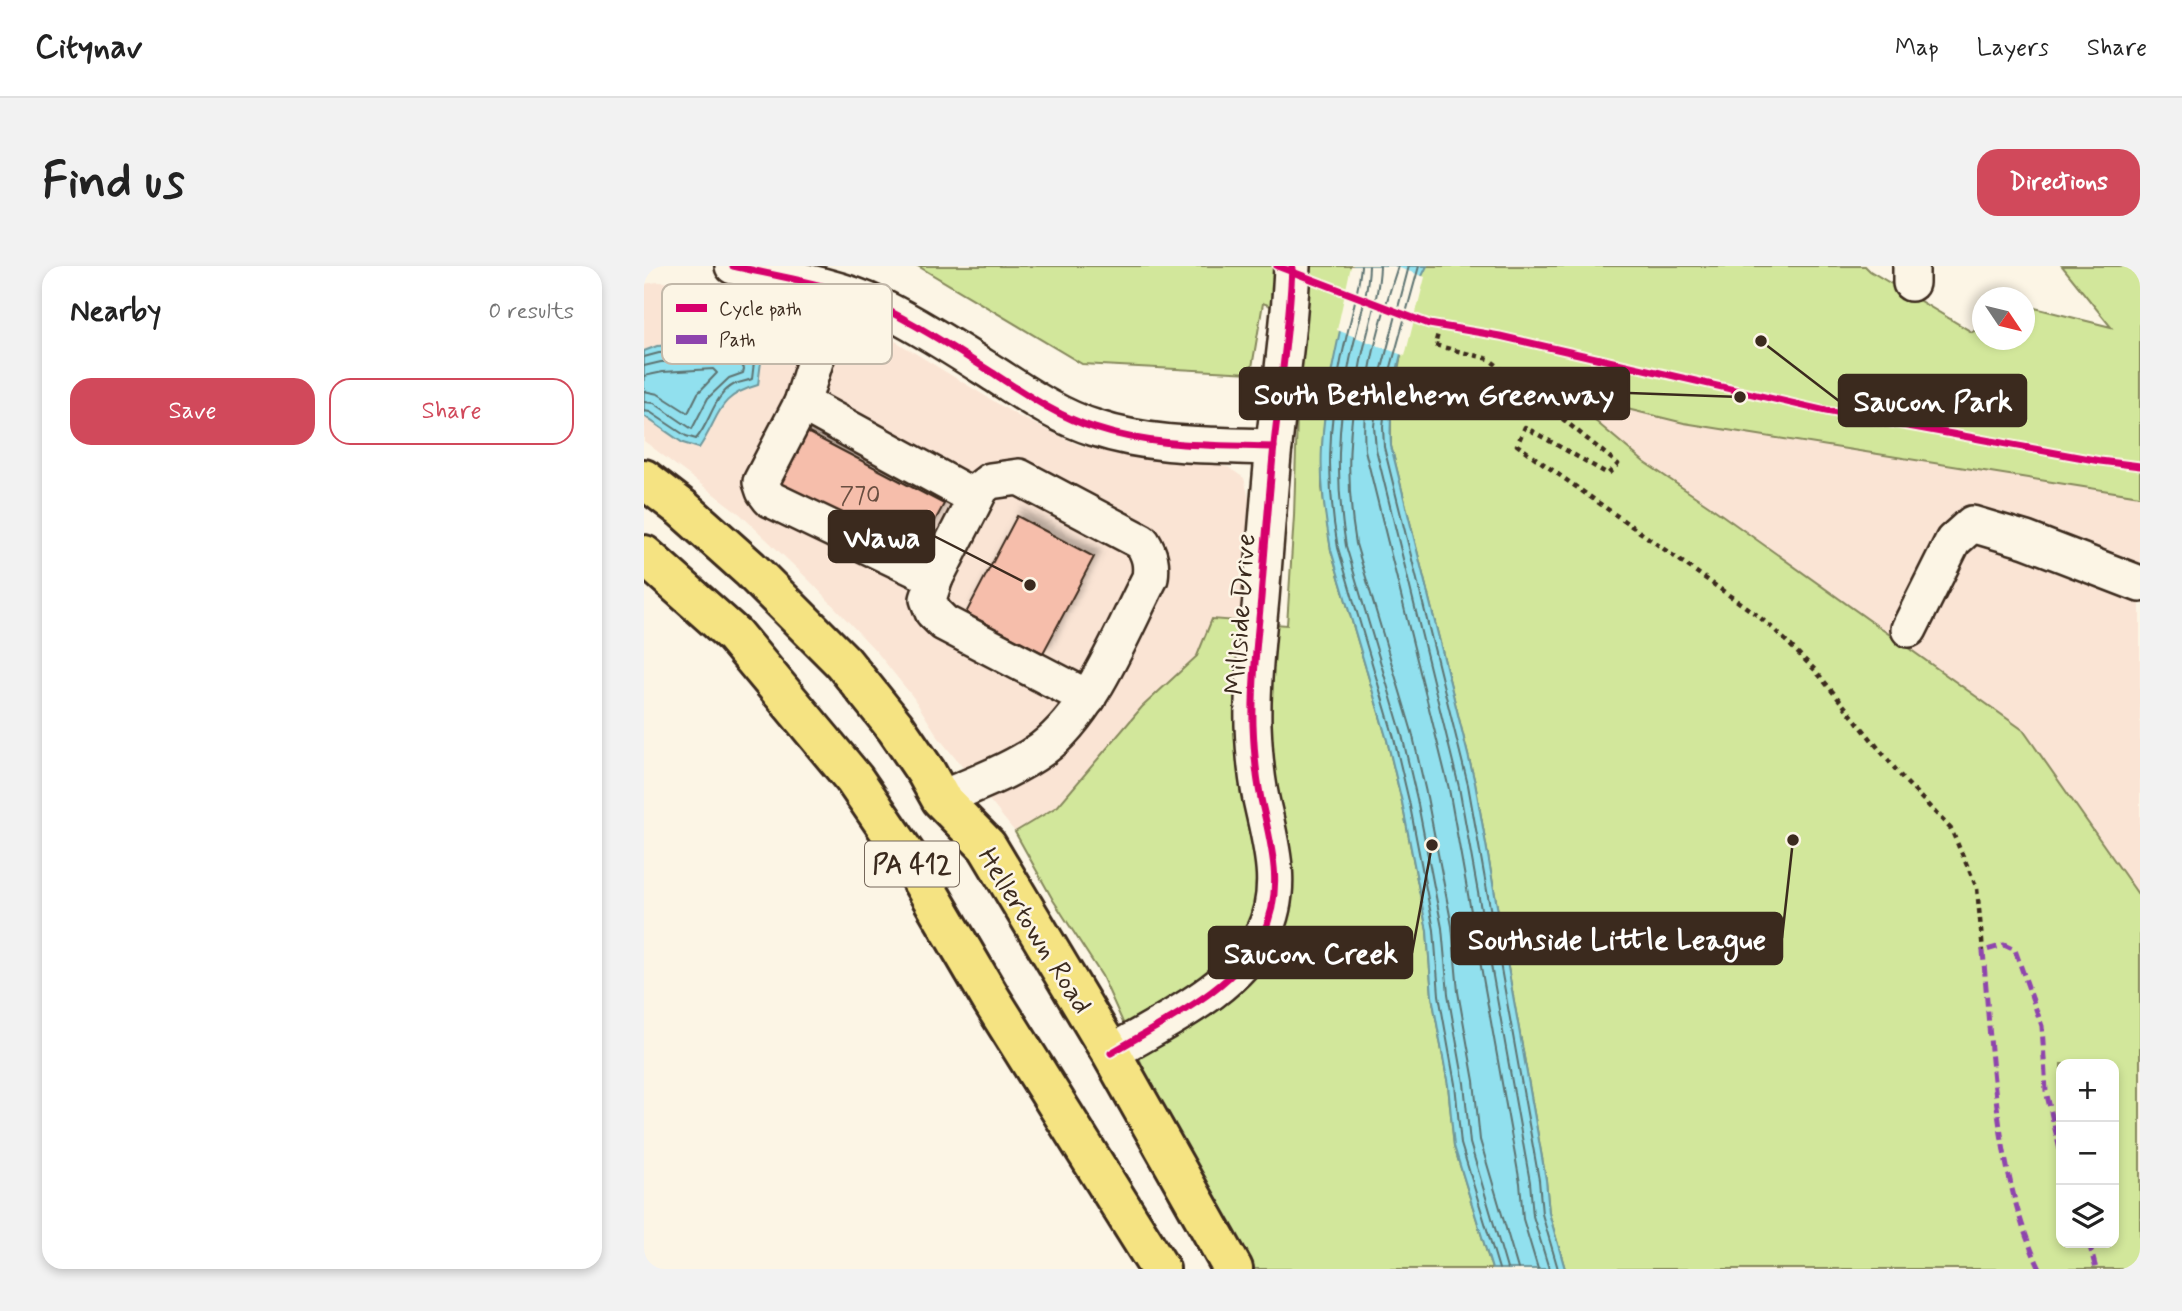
<!DOCTYPE html>
<html lang="en">
<head>
<meta charset="utf-8">
<style>
	body { margin:0; font-family:Mynerve,sans-serif; background:#f2f2f2; color:#222 }
	.controls { position:absolute; right:21px; bottom:21px; display:grid; overflow:hidden; border-radius:14px; box-shadow:0 4px 10px #0003 }
	.controls button { width:63px; height:63px; display:grid; place-items:center; padding:0; border:0; border-bottom:2px solid #e0e0e0; background:#fff; color:#222; font:35px sans-serif }
	.compass { position:absolute; left:1328px; top:21px; width:63px; height:63px; border-radius:50%; background:#fff; box-shadow:0 4px 10px #0003; rotate:125deg }
	.list { margin:0; padding:0; list-style:none }
	h2 { display:flex; justify-content:space-between; align-items:center; height:91px; margin:0; padding:0 28px; font-size:30px }
	h2 small { font-size:23px; font-weight:400; color:#767676 }
	.actions { display:flex; gap:14px; padding:21px 28px }
	.actions a { flex:1; padding:16px 0; border:2px solid #d1495b; border-radius:21px; text-align:center; font-size:24px; color:#d1495b }
	.actions .main { background:#d1495b; color:#fff }
	.icon { flex:none; width:38px; height:38px; fill:none; stroke:currentColor; stroke-width:2; stroke-linecap:round; stroke-linejoin:round }
	.map { position:relative; flex:none; width:1496px; height:1003px; overflow:hidden; border-radius:21px }
	header { display:flex; align-items:center; gap:42px; box-sizing:border-box; height:98px; padding:0 35px; background:#fff; border-bottom:2px solid #e0e0e0 }
	header strong { font-size:33px }
	nav { display:flex; gap:38px; margin-inline-start:auto; font-size:24px }
	.intro { display:flex; align-items:center; justify-content:space-between; box-sizing:border-box; height:168px; padding:0 42px }
	h1 { margin:0; font-size:49px }
	.button { padding:18px 32px; border-radius:21px; background:#d1495b; color:#fff; font-size:24px; font-weight:700 }
	main { display:flex; gap:42px; padding:0 42px }
	aside { flex:1; background:#fff; border-radius:21px; box-shadow:0 4px 10px #0003 }
	.map>svg:first-child { display:block }
</style>
</head>
<body>
<header>
<strong>Citynav</strong>
<nav><a>Map</a><a>Layers</a><a>Share</a></nav>
</header>
<div class="intro"><h1>Find us</h1><a class="button">Directions</a></div>
<main>
<aside>
<h2>Nearby<small>0 results</small></h2>
<ul class="list">
</ul>
<div class="actions"><a class="main">Save</a><a>Share</a></div>
</aside>
<div class="map">
<svg width="1496" height="1003" viewBox="0 0 1496 1003">
	<defs>
		<filter id="shadow"><feDropShadow dx="6" dy="-6" stdDeviation="3.5" flood-color="#0004"/></filter>
	</defs>
	<rect width="100%" height="100%" fill="#fcf5e5"/>
	<filter id="ink" filterUnits="userSpaceOnUse"><feTurbulence type="fractalNoise" baseFrequency=".0143" numOctaves="2"/><feDisplacementMap in="SourceGraphic" scale="14" xChannelSelector="R" yChannelSelector="G"/><feConvolveMatrix kernelMatrix="1 2 1 2 8 2 1 2 1" color-interpolation-filters="sRGB"/></filter>
	<g filter="url(#ink)">
		<g fill="#fae4d4">
			<path d="M14,16L45,17L238,67L374,150L435,179L495,193L551,195L584,201L600,212L605,233L596,355L568,353L553,390L498,441L414,540L371,566L295,472L269,431L232,385L166,315L96,248L0,175V18Z"/>
			<path d="M917,126L1040,157L1496,230V631L1379,464L1064,239L1000,196Z"/>
		</g>
		<path fill="#d2e79b" stroke="#86885c" stroke-width="2" fill-rule="evenodd" d="M274,0H1221L1226,5L1328,66L1338,61V74H1380L1381,41L1383,40L1467,61L1418,0H1496V230L1040,157L918,127L1000,196L1064,239L1379,464L1496,631V1003H921L905,947L902,914L831,517L747,180V139L757,89L683,130L678,181V222L687,284L743,474L758,536L783,665L788,730L804,819L810,880L848,1003H608L527,863L458,710L409,634L371,566L414,540L498,441L553,390L568,353L643,359L650,250L656,51L619,37L607,107L438,98ZM1417,798H1470V977H1417Z"/>
		<g fill="#91e0ee" stroke="#6f979b" stroke-width="2">
			<path d="M710,0H783L778,10C763,66 743,122 747,180L831,517L902,914L905,947L921,1003H848L810,880L804,819L788,730L783,665L758,536L743,474L687,284C681,250 676,216 678,181C681,120 698,60 710,0Z"/>
			<path d="M72,77L118,88L114,119C71,131 77,150 55,182L39,177L0,150V85L13,80Z"/>
		</g>
		<path fill="#fcf5e5" d="M707,0H750L781,11L761,90L693,64Z"/>
		<g fill="none" stroke-linecap="round" stroke-linejoin="round">
			<g stroke="#5d7371" stroke-width="2">
				<path d="M717,0C714,32 703,64 697,95C684,160 682,217 694,282L750,472L765,535L790,664L795,729L811,818L817,878L855,1003"/>
				<path d="M725,0C724,31 712,64 706,94C693,159 691,215 702,280L758,469L773,533L798,662L804,728L820,817L826,877L863,1003"/>
				<path d="M736,0C735,31 723,65 717,95C704,159 701,214 712,278L768,466L783,531L808,660L814,726L830,815L836,874L874,1003"/>
				<path d="M754,0C735,58 716,122 721,184L805,523L876,917L879,953L894,1003"/>
				<path d="M765,0L736,110L730,160L732,183L815,521L886,916L889,950L905,1003"/>
				<path d="M775,0L744,112L739,161L740,181L824,519L895,914L898,948L914,1003"/>
				<path d="M0,91L15,87L72,84L108,92L110,96L108,113C103,115 96,116 91,118C69,129 67,156 52,173L42,170L6,146L0,145"/>
				<path d="M0,100L17,96L71,93L98,99L100,103L99,107L85,112L64,132L48,163L10,137L0,136"/>
				<path d="M0,110L19,106L69,103L73,107L54,127L44,147L14,128L0,125"/>
			</g>
		</g>
		<g fill="#f6beab" stroke="#3b2a1e" stroke-width="2" filter="url(#shadow)">
			<path d="M161,165L300,238L271,292L133,219Z"/>
			<path d="M373,250L450,291L399,387L322,347Z"/>
		</g>
		<g fill="none" stroke-linecap="round" stroke-linejoin="round">
			<defs>
				<g id="minor">
					<path d="M89,0C132,10 194,20 233,39C274,59 314,85 352,109C383,129 415,151 451,162C508,181 570,179 630,181"/>
					<path d="M1267,0V17"/>
					<path d="M193,25L158,137L117,216L120,225L126,233L291,312L284,333L289,346L300,357L444,432"/>
					<path d="M158,137L330,231"/>
					<path d="M291,312L337,222L346,215L375,211L498,276C506,289 508,298 506,312C478,366 447,447 398,483C368,505 330,518 297,533"/>
					<path d="M1265,363L1309,275L1328,258L1382,274L1496,318"/>
					<path d="M467,787C520,755 591,724 619,668C641,622 627,579 617,533C612,509 610,484 609,459C608,417 613,374 617,332C621,281 625,230 630,179C636,120 646,60 648,0"/>
				</g>
				<g id="highway">
					<path d="M0,213L39,243L106,303L199,396L252,462L282,506L297,533L343,580L467,787L589,1003"/>
					<path d="M0,289L90,369L210,513L266,595L347,733L516,1003"/>
				</g>
			</defs>
			<use href="#minor" stroke="#3b2a1e" stroke-width="40"/>
			<use href="#highway" stroke="#3b2a1e" stroke-width="44"/>
			<path stroke="#3b2a1e" stroke-width="4.5" stroke-dasharray="5 5" stroke-linecap="butt" d="M796,60L791,79L845,93L974,198L964,208L881,161L873,179L1113,349L1132,365L1171,404L1261,515L1307,563L1333,622L1339,685"/>
			<use href="#minor" stroke="#fcf5e5" stroke-width="35"/>
			<use href="#highway" stroke="#f5e382" stroke-width="38"/>
			<g stroke="#8e44ad" stroke-width="5" stroke-dasharray="10 5" stroke-linecap="butt">
				<path d="M1445,977L1452,1003"/>
				<path d="M1396,1003C1351,910 1348,787 1339,685L1360,679L1371,684L1398,760L1402,825L1417,888"/>
			</g>
			<defs>
				<g id="cycleway">
					<path d="M89,0C132,10 194,20 233,39C274,59 314,85 352,109C383,129 415,151 451,162C508,181 570,179 630,181"/>
					<path d="M633,0L785,58L856,70L1182,145L1456,195L1496,200"/>
					<path d="M467,787C520,755 591,724 619,668C641,622 627,579 617,533C612,509 610,484 609,459C608,417 613,374 617,332C621,281 625,230 630,179C636,120 646,60 648,0"/>
				</g>
			</defs>
			<use href="#cycleway" stroke="#fcf5e5" stroke-width="11"/>
			<use href="#cycleway" stroke="#d6006c" stroke-width="7"/>
		</g>
	</g>
	<g text-anchor="middle" stroke-width="5" stroke-linejoin="round" paint-order="stroke">
		<g font-size="24" fill="#6a4f41">
			<text x="216" y="237">770</text>
		</g>
		<rect fill="#fcf5e5" stroke="#75675a" stroke-width="2" x="221" y="575.5" width="94" height="45" rx="5"/>
		<g font-size="26" font-weight="bold" fill="#3b2a1e">
			<text x="268" y="607">PA 412</text>
		</g>
		<g font-size="28" fill="#3b2a1e" stroke="#fcf5e5">
			<text transform="translate(595 348) rotate(-86)" y="10">Millside Drive</text>
			<text transform="translate(392 664) rotate(58)" y="10">Hellertown Road</text>
		</g>
	</g>
	<rect x="18" y="18" width="230" height="80" rx="10" fill="#fcf5e5" stroke="#c2b8a9" stroke-width="2"/>
	<rect x="32" y="38" width="31" height="8" fill="#d6006c"/>
	<rect x="32" y="69" width="31" height="9" fill="#8e44ad"/>
	<g font-size="19" fill="#3b2a1e">
		<text x="75" y="49">Cycle path</text>
		<text x="75" y="80">Path</text>
	</g>
	<path fill="none" stroke="#3b2a1e" stroke-width="2.5" d="M1096 131L985 127M1117 75L1195 135M386 319L290 270M1149 574L1138 672M788 579L768 687"/>
	<g fill="#3b2a1e" stroke="#fcf5e5" stroke-width="2.5">
		<circle cx="1096" cy="131" r="7"/>
		<circle cx="1117" cy="75" r="7"/>
		<circle cx="386" cy="319" r="7"/>
		<circle cx="1149" cy="574" r="7"/>
		<circle cx="788" cy="579" r="7"/>
	</g>
	<g fill="#3b2a1e" stroke="#3b2a1e" stroke-width="2.5">
		<rect x="596" y="102" width="389" height="51" rx="7"/>
		<rect x="1195" y="109" width="187" height="51" rx="7"/>
		<rect x="185" y="245" width="105" height="51" rx="7"/>
		<rect x="808" y="647" width="330" height="51" rx="7"/>
		<rect x="565" y="661" width="203" height="51" rx="7"/>
	</g>
	<g font-size="30" text-anchor="middle" font-weight="bold" fill="#fff">
		<text x="790" y="138">South Bethlehem Greenway</text>
		<text x="1289" y="145">Saucon Park</text>
		<text x="238" y="281">Wawa</text>
		<text x="973" y="683">Southside Little League</text>
		<text x="667" y="697">Saucon Creek</text>
	</g>
</svg>
<div class="controls">
<button>+</button>
<button>−</button>
<button><svg class="icon" aria-label="layers" viewBox="0 0 24 24"><path d="M12 4l9 5-9 5-9-5zM3 14l9 5 9-5"/></svg></button>
</div>
<svg class="compass" viewBox="-18 -18 36 36"><path d="M0-13l5 13h-10z" fill="#e53935"/><path d="M0 13l5-13h-10z" fill="#767676"/></svg>
</div>
</main>
</body>
</html>
